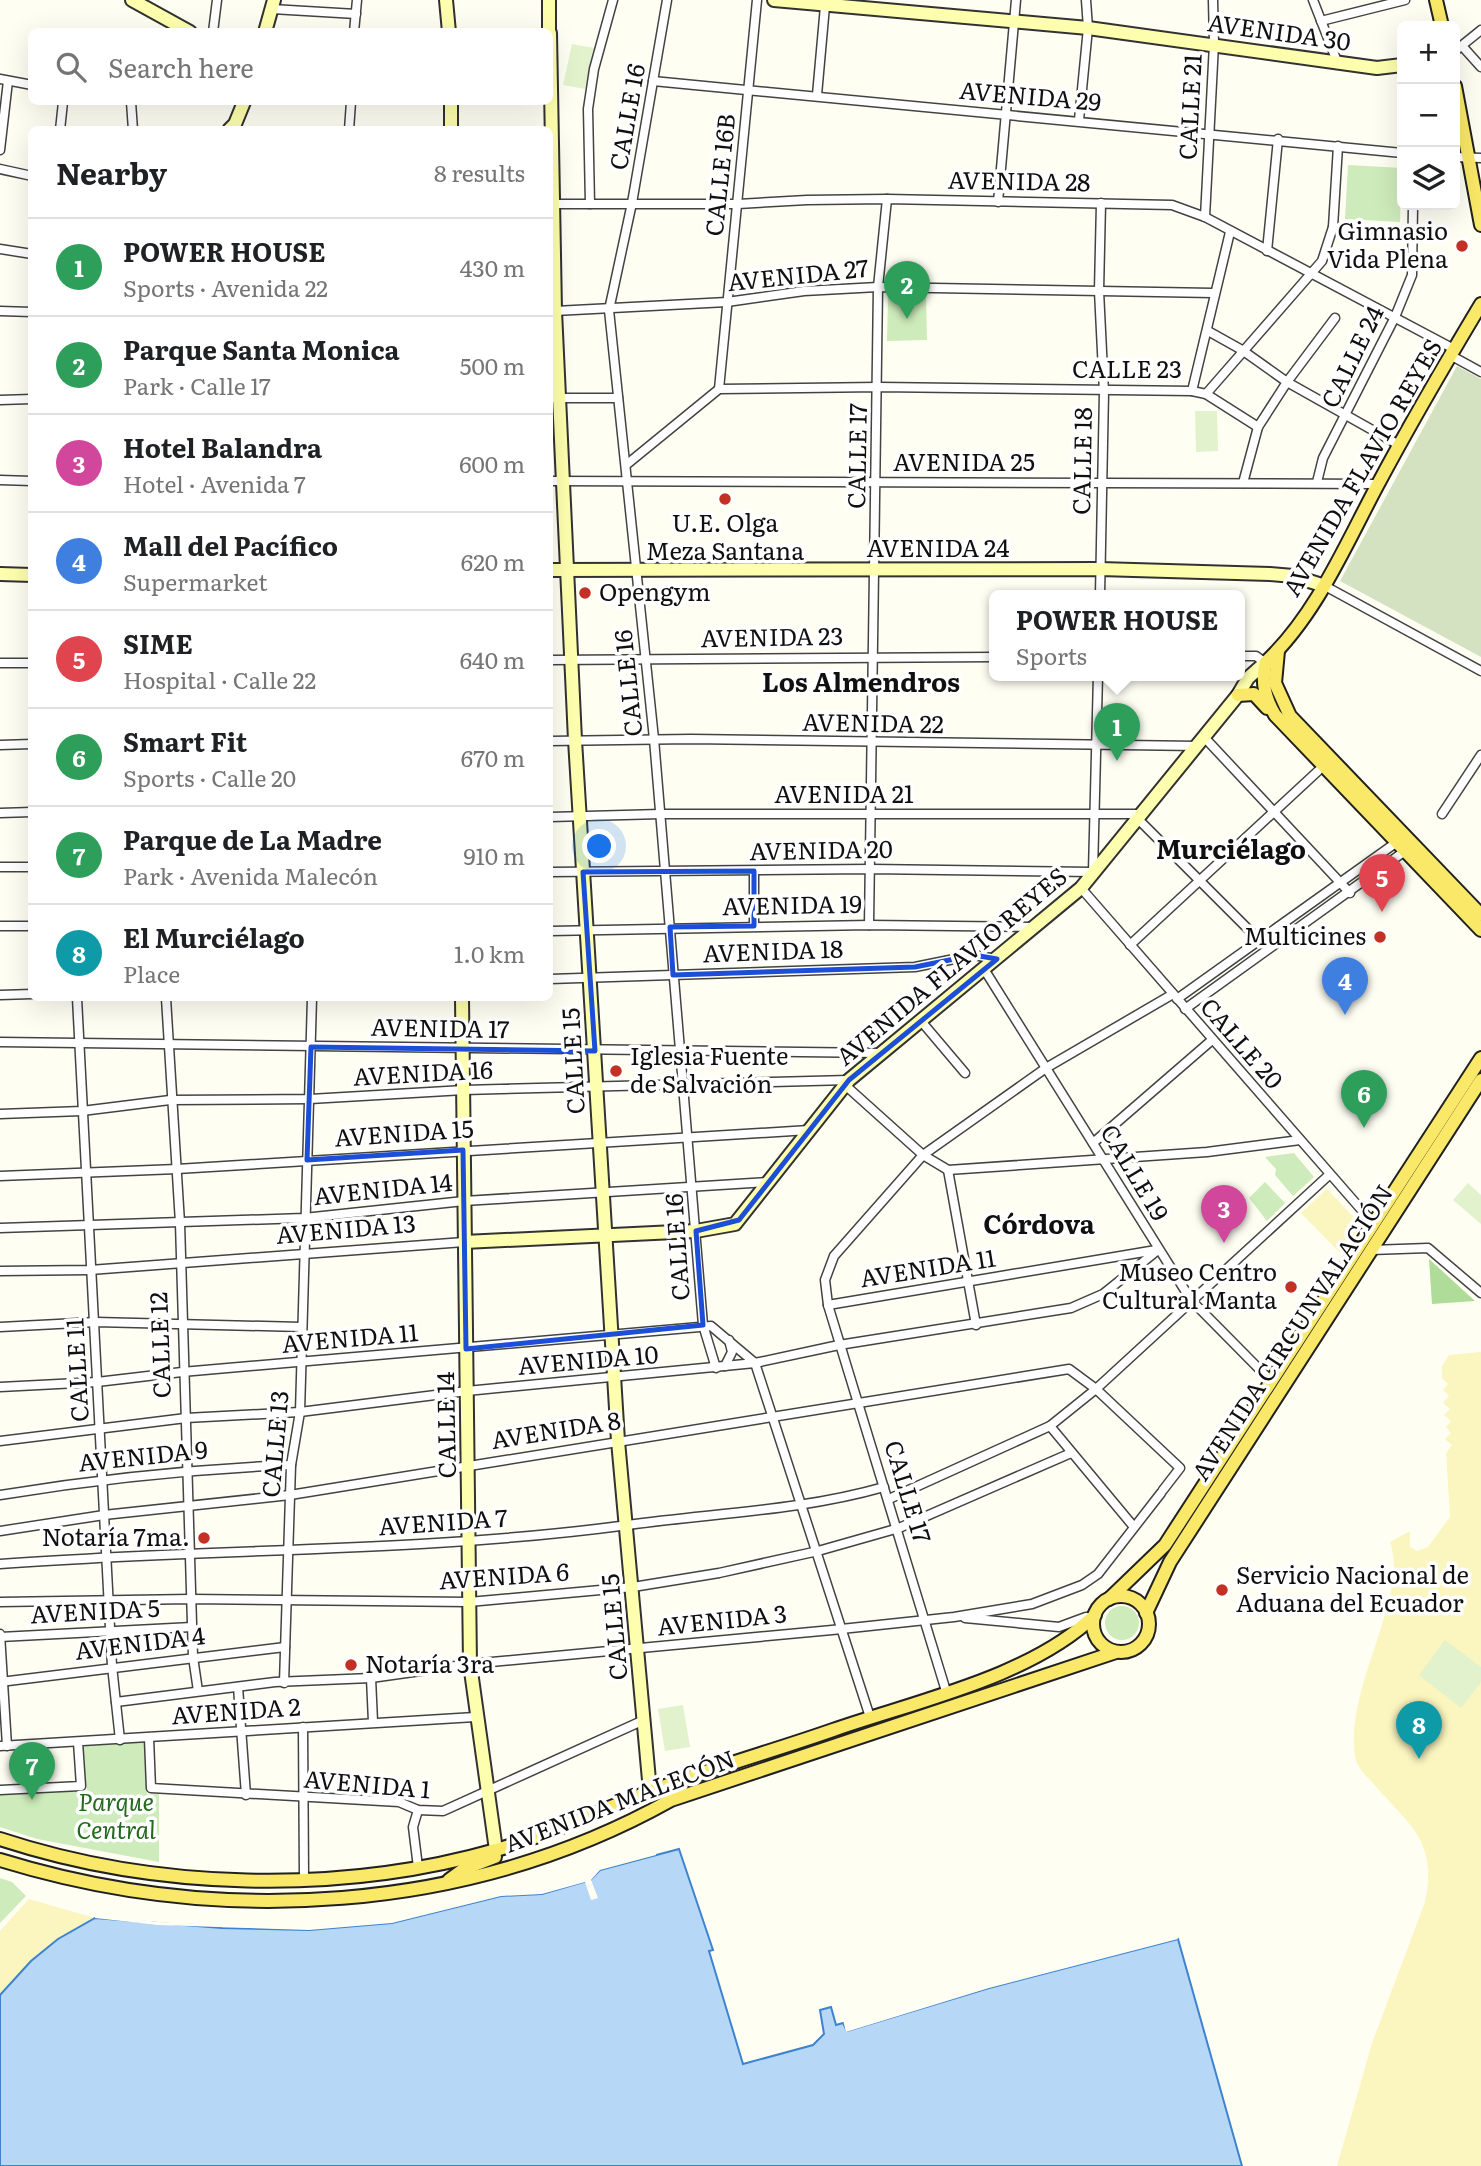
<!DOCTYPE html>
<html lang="en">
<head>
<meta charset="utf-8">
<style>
	body { margin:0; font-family:Literata,serif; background:#f6f6f6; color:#202124 }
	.controls { position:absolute; right:21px; top:21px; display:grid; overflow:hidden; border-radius:10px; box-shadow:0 7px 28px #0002 }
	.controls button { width:63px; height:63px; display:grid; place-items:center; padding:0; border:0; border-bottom:2px solid #e0e0e0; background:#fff; color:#202124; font:35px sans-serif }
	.you { position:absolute; left:600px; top:847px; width:24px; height:24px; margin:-18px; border:5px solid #fff; border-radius:50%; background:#1a73e8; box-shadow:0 0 0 10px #1a73e833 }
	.badge { display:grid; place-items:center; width:46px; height:46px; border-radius:50%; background:#c33125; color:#fff; font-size:23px; font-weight:700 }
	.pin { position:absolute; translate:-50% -58px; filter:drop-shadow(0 2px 4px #0008) }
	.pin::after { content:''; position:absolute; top:37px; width:24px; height:21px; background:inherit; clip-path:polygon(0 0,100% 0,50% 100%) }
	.popup { position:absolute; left:989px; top:590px; width:256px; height:91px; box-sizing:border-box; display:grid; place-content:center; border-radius:10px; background:#fff; filter:drop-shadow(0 2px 5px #0005); font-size:23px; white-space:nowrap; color:#757577 }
	.popup b { font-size:26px; color:#202124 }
	.popup::after { content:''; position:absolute; left:50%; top:100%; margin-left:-14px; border:14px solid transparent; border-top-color:#fff }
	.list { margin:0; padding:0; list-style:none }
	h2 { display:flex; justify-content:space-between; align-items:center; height:91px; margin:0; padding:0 28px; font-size:30px }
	h2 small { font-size:23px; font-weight:400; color:#757577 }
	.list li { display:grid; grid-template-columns:46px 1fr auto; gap:21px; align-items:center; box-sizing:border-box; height:98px; padding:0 28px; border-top:2px solid #e0e0e0 }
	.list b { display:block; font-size:26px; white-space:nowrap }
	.list p { margin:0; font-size:23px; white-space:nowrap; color:#757577 }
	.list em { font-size:23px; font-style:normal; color:#757577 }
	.icon { flex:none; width:38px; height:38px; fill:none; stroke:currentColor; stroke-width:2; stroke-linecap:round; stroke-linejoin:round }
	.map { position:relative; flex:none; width:1481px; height:2166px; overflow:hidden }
	.search { position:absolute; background:#fff; box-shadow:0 7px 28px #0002; left:28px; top:28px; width:525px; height:77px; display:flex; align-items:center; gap:18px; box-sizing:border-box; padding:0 24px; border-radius:10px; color:#757577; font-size:26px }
	.panel { position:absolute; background:#fff; box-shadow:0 7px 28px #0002; left:28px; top:126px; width:525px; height:875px; border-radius:10px }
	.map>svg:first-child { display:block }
</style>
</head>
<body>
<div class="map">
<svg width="1481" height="2166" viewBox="0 0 1481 2166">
	<rect width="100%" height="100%" fill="#fffef3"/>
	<g fill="#ceebbb">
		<path d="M1348,165L1402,168L1400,222L1345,219Z"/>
		<path d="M926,296L927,340L887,341L888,297Z"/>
		<path d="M1294,1153L1314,1177L1293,1196L1275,1175L1276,1169L1265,1157Z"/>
		<path d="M1265,1182L1285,1203L1267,1221L1249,1198Z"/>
		<circle cx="1122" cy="1623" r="17"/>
		<path d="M146,1741L147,1794H159V1862L37,1839L0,1827V1792H87L82,1745Z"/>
		<path d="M0,1878L12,1882L26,1896L0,1923Z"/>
	</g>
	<path fill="#b0dc9a" d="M1429,1259L1475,1301L1432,1304Z"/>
	<g fill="#fbf5bf">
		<path d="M1327,1189L1361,1225L1341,1254L1301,1213Z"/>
		<path d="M1481,1352V2166H1337L1372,2043L1425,1902C1438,1838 1408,1825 1372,1782C1364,1774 1357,1767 1355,1756C1344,1688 1410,1596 1390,1542L1410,1531V1547L1417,1551L1428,1547L1450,1517L1446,1453L1452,1445L1445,1439L1451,1433L1446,1427L1451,1421L1444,1415L1450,1409L1443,1403L1449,1396L1443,1390L1448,1384L1442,1378V1366L1449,1355Z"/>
		<path d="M29,1899L95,1918L31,1961L0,1995V1931Z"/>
	</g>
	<path fill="#d4e2c2" d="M1457,366L1481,379V657L1340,581Z"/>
	<g fill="#e1f2cd">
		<path d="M572,44L594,48L585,89L563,85Z"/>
		<path d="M1195,411H1217L1218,451L1196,452Z"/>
		<path d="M1468,1183L1481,1195V1224L1453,1200Z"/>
		<path d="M1445,1640L1481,1667V1682L1461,1708L1419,1675Z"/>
		<path d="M683,1705L690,1747L665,1751L658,1709Z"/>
	</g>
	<path fill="#b7d7f7" stroke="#3d83cf" stroke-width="2" d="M679,1849L713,1950L709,1951L743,2064L813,2045L824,2034L820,2010L831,2007L836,2025L843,2023L847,2031L989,1988L1178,1939L1242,2166H0V1995L31,1961L58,1939L95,1918L222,1928L309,1930L392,1923L501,1896L542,1894L590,1880L600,1870Z"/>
	<g fill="#fffef3">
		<path d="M656,1851V1855L600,1870L591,1880L598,1898L591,1900L585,1882L542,1894L501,1896L392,1923L309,1930L158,1925L95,1918V1914L158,1922L309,1926L391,1919L500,1893L541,1891L589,1877L599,1867Z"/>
		<path d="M1176,1936L1178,1939L989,1988L846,2032L843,2020L849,2027L988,1985Z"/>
	</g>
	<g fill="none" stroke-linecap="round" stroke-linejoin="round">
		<defs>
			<g id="street">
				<path d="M667,0L632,203L609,310L654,739L703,1325L716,1368"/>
				<path d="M1313,0L1338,64"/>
				<path d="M272,9L356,14"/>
				<path d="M1321,21L1405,0"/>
				<path d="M213,32L217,0"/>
				<path d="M354,32L357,0"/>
				<path d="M1463,47L1481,67"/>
				<path d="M1455,51L1481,30"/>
				<path d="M0,79L32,85"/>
				<path d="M653,81L1402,153"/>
				<path d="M817,95L825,6"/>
				<path d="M131,102L133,130"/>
				<path d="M1079,120L1088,28L1086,0"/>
				<path d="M60,130L63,102"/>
				<path d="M349,130L351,102"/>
				<path d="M0,150L8,81"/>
				<path d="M1455,157L1481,158"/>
				<path d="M0,169L32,176"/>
				<path d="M998,202L1016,0"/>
				<path d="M550,204H738L807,200L887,199L1172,205L1205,217L1454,349"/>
				<path d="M590,204L588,109L594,69L613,0"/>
				<path d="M1205,217L1214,44L1213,0"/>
				<path d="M1333,227L1413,238"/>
				<path d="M0,249L32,254"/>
				<path d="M1267,251L1278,139"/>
				<path d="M0,311L32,312"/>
				<path d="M555,311L727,302L804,291L878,287L1213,293"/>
				<path d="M1208,331L1242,350L1287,382L1399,445"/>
				<path d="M1450,355L1481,372"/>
				<path d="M719,389L757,0"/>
				<path d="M1192,391L1230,232"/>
				<path d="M1206,394L1258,427"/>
				<path d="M550,398H618"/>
				<path d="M0,400L32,399"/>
				<path d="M626,465L719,389L879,387L1192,391L1206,394L1322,261L1333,227L1338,146"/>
				<path d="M0,480L32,481"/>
				<path d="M550,481L1378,484"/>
				<path d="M1317,482L1323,458L1395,317L1412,275L1413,205"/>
				<path d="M1243,483L1258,427L1287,382L1335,318"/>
				<path d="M1325,586L1481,671"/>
				<path d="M1100,595L1104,392L1099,291L1101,203"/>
				<path d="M1240,656H1256L1268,665"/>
				<path d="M550,660L995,657"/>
				<path d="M0,663H32"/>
				<path d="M1204,737L1350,893"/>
				<path d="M550,741L691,739L1197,746"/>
				<path d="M0,745L32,744"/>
				<path d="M0,813L32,812"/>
				<path d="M1442,814L1481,755"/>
				<path d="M550,817L661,814H1139"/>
				<path d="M1137,818L1261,942"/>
				<path d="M0,867H32"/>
				<path d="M754,871V926"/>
				<path d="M550,872L870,869L1093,872L1098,675"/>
				<path d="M1081,888L1373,1223"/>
				<path d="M869,925L878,287L887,199"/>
				<path d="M0,926H32"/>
				<path d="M550,931L869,925L1033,927"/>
				<path d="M1130,945L1318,771"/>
				<path d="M984,969L1191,1300L1271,1381"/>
				<path d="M550,979L915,967L974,955L996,959"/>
				<path d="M0,995L32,994"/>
				<path d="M77,998L112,1666L120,1740"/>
				<path d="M166,998L180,1223L193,1657L198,1691"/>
				<path d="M1177,999L1397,842"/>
				<path d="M1185,1009L1405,851"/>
				<path d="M921,1021L965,1073"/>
				<path d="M0,1042L880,1053"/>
				<path d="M845,1085L923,1155L948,1170L1207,1152L1300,1140"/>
				<path d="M0,1114L82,1111L170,1100L310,1099L464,1090L849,1080"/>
				<path d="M1093,1143L1212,1040"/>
				<path d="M948,1170L976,1325"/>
				<path d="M0,1176L177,1169L809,1130"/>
				<path d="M0,1228L304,1218L464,1201L769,1182"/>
				<path d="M1371,1250L1428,1248L1481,1293"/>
				<path d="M0,1271L90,1270L464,1242"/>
				<path d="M828,1305L1156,1250"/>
				<path d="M0,1327L96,1322L301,1327"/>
				<path d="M725,1366L732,1352L729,1340"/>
				<path d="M0,1387L97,1382L182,1372L711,1326L755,1363L870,1717"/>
				<path d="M1050,1426L1134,1527"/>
				<path d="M0,1441L186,1418L300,1412L467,1391L755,1363L839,1345L1071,1308L1103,1294L1158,1250"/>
				<path d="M0,1495C97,1479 193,1469 291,1465"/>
				<path d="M889,1499L1050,1426L1096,1389L1329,1175"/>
				<path d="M0,1531L104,1515L290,1495L1069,1369L1096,1389L1180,1468L1163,1490"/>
				<path d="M0,1564C209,1548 420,1553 628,1525C714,1513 800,1511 884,1487"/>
				<path d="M0,1602L191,1599L469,1602L633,1587L719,1573L818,1551L899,1528L1071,1453"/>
				<path d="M965,1618L1059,1627L1086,1617"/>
				<path d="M0,1634L7,1746"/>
				<path d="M0,1637L192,1627"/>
				<path d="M371,1678L373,1722"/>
				<path d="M0,1682L285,1647"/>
				<path d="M284,1683L291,1465L300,1412L312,998"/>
				<path d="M238,1687L246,1795"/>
				<path d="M946,1691L828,1305L825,1280L834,1256L923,1155L1046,1068L1173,994"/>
				<path d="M116,1702L275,1682L371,1678L470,1664L832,1630L954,1617L1032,1604L1082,1585L1098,1574L1161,1493"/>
				<path d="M303,1727L304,1878"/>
				<path d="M149,1738L151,1788L399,1802L418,1810L443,1811L644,1720"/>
				<path d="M0,1746L475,1717"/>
				<path d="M0,1790L81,1786L78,1742"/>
				<path d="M418,1810L413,1827L418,1867"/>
			</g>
			<g id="secondary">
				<path d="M132,0L190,32"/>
				<path d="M446,0L449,32"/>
				<path d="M549,0V32"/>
				<path d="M774,0L1088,28L1377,68L1402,65"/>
				<path d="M265,32L274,0"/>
				<path d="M550,33L555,311L575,740L618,1441L650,1791"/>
				<path d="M451,102V130"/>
				<path d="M229,130L235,124L244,102"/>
				<path d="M550,570L1100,569L1270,574L1293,576L1325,586"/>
				<path d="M0,574L32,575"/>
				<path d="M462,998L470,1664L496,1850"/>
				<path d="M464,1242L696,1231L735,1224L849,1080L1081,888L1238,695L1248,678L1266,662"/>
			</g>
			<g id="primary">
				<path d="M1436,0L1442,26"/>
				<path d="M1455,86L1481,225"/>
				<path d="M1481,304C1445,364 1410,424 1377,486C1345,546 1316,615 1266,662C1261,682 1265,698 1275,715L1481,930"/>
				<path d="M1278,651L1275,683L1290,716L1481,915"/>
				<path d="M1238,695L1254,694L1267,708"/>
				<circle cx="1121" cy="1624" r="28"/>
				<path d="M1109,1599L1165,1545L1481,1058"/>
				<path d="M1146,1613L1170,1562L1481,1080"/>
				<path d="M0,1839C155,1890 338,1895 496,1850C549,1835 600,1810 652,1791C711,1768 773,1751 833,1730C916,1701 1031,1677 1095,1615"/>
				<path d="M0,1860C220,1928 469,1913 671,1800L1116,1652"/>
				<path d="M449,1880L464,1869L495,1857"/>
			</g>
		</defs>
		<use href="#street" stroke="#434343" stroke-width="11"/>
		<use href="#secondary" stroke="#323232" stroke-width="16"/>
		<use href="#primary" stroke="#212121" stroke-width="16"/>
		<use href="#street" stroke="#fff" stroke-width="8"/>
		<use href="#secondary" stroke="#feffae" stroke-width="12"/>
		<use href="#primary" stroke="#fae868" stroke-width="12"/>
	</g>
	<path fill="none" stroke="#1d4ed8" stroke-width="5" stroke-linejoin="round" d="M754,871V926L670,927L673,975L915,967L974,955L997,959L849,1080L739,1220L696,1231L703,1325L466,1349L463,1150L307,1160L311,1047L595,1051L583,872Z"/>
	<g fill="#c33125" stroke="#fff" stroke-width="2.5">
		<circle cx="1462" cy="246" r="7"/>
		<circle cx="725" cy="499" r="7"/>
		<circle cx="585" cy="593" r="7"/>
		<circle cx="1380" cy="937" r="7"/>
		<circle cx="616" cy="1071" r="7"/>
		<circle cx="1291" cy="1287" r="7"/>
		<circle cx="204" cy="1538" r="7"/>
		<circle cx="1222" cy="1590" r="7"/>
		<circle cx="351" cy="1665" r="7"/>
	</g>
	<g text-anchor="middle" stroke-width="7" stroke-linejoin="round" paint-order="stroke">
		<g font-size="24" fill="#101010" stroke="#fff">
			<text transform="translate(1279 33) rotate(8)" y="8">AVENIDA 30</text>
			<text transform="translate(1030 97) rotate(5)" y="8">AVENIDA 29</text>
			<text transform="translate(1191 107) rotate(-87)" y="8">CALLE 21</text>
			<text transform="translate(628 117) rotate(-80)" y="8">CALLE 16</text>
			<text transform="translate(721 175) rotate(-84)" y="8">CALLE 16B</text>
			<text transform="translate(1019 182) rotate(1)" y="8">AVENIDA 28</text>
			<text transform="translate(798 276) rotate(-6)" y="8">AVENIDA 27</text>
			<text transform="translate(1353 357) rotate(-64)" y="8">CALLE 24</text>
			<text x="1127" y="378">CALLE 23</text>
			<text transform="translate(858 456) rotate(-89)" y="8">CALLE 17</text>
			<text transform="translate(1083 461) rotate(-89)" y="8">CALLE 18</text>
			<text x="964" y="471">AVENIDA 25</text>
			<text transform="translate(1363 468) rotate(-60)" y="8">AVENIDA FLAVIO REYES</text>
			<text x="938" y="557">AVENIDA 24</text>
			<text transform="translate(772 638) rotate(-1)" y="8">AVENIDA 23</text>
			<text transform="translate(629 683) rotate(-96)" y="8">CALLE 16</text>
			<text transform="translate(873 724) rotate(1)" y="8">AVENIDA 22</text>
			<text x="844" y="803">AVENIDA 21</text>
			<text transform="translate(821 851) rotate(-1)" y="8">AVENIDA 20</text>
			<text transform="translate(792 906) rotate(-1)" y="8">AVENIDA 19</text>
			<text transform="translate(773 952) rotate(-2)" y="8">AVENIDA 18</text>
			<text transform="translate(952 967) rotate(-40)" y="8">AVENIDA FLAVIO REYES</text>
			<text transform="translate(440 1029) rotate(1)" y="8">AVENIDA 17</text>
			<text transform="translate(1241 1044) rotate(49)" y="8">CALLE 20</text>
			<text transform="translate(574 1061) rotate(-93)" y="8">CALLE 15</text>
			<text transform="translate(423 1074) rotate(-3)" y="8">AVENIDA 16</text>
			<text transform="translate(404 1134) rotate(-4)" y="8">AVENIDA 15</text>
			<text transform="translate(1134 1173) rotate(59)" y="8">CALLE 19</text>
			<text transform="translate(383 1190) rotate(-6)" y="8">AVENIDA 14</text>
			<text transform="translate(346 1230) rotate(-5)" y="8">AVENIDA 13</text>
			<text transform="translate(678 1247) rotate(-94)" y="8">CALLE 16</text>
			<text transform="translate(928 1269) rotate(-9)" y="8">AVENIDA 11</text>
			<text transform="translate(1293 1333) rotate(-57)" y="8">AVENIDA CIRCUNVALACIÓN</text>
			<text transform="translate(350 1339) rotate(-5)" y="8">AVENIDA 11</text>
			<text transform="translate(161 1345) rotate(-92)" y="8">CALLE 12</text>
			<text transform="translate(588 1361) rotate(-5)" y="8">AVENIDA 10</text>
			<text transform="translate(78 1370) rotate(-93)" y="8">CALLE 11</text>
			<text transform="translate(447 1425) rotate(-91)" y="8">CALLE 14</text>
			<text transform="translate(556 1431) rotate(-9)" y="8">AVENIDA 8</text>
			<text transform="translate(276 1444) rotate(-85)" y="8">CALLE 13</text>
			<text transform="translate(143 1457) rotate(-6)" y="8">AVENIDA 9</text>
			<text transform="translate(907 1492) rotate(73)" y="8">CALLE 17</text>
			<text transform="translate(443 1523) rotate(-4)" y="8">AVENIDA 7</text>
			<text transform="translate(504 1577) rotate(-4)" y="8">AVENIDA 6</text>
			<text transform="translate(95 1612) rotate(-3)" y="8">AVENIDA 5</text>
			<text transform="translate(722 1621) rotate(-6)" y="8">AVENIDA 3</text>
			<text transform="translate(615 1627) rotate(-95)" y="8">CALLE 15</text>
			<text transform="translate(140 1644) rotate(-7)" y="8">AVENIDA 4</text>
			<text transform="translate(236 1712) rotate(-4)" y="8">AVENIDA 2</text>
			<text transform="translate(367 1785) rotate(5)" y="8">AVENIDA 1</text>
			<text transform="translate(620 1802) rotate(-21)" y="8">AVENIDA MALECÓN</text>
		</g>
		<g font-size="24" fill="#101010" stroke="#fff" text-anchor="end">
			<text x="1448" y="240">Gimnasio<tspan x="1448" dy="28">Vida Plena</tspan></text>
			<text x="725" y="532" text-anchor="middle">U.E. Olga<tspan x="725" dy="28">Meza Santana</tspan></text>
			<text x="599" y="601" text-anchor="start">Opengym</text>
			<text x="1366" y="945">Multicines</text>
			<text x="630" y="1065" text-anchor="start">Iglesia Fuente<tspan x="630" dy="28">de Salvación</tspan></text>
			<text x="1277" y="1281">Museo Centro<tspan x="1277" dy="28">Cultural Manta</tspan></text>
			<text x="190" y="1546">Notaría 7ma.</text>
			<text x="1236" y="1584" text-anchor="start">Servicio Nacional de<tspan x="1236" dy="28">Aduana del Ecuador</tspan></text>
			<text x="365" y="1673" text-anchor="start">Notaría 3ra</text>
		</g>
		<g font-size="24" font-style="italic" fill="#246a1e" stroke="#fff">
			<text x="116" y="1811">Parque<tspan x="116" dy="28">Central</tspan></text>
		</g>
		<g font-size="26" font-weight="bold" fill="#101010" stroke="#fff">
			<text x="861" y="692">Los Almendros</text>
			<text x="1231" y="859">Murciélago</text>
			<text x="1039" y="1234">Córdova</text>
		</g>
	</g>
</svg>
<div class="controls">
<button>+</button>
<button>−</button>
<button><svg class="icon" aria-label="layers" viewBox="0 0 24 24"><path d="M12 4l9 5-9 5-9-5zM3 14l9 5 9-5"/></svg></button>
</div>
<div class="you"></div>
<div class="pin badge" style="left:1117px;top:761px;background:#2e9e5b">1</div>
<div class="popup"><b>POWER HOUSE</b>Sports</div>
<div class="pin badge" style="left:907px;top:319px;background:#2e9e5b">2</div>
<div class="pin badge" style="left:1224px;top:1243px;background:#d1479c">3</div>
<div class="pin badge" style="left:1345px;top:1015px;background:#3f7fe0">4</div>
<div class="pin badge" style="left:1382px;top:912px;background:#e0444e">5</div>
<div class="pin badge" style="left:1364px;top:1128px;background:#2e9e5b">6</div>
<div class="pin badge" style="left:32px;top:1800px;background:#2e9e5b">7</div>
<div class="pin badge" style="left:1419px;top:1759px;background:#0f9aa8">8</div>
<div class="search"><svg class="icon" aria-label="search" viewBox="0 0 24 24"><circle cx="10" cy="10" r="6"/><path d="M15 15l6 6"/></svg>Search here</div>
<section class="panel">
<h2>Nearby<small>8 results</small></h2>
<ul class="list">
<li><span class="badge" style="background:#2e9e5b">1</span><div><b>POWER HOUSE</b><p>Sports · Avenida 22</p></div><em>430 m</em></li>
<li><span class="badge" style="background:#2e9e5b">2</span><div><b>Parque Santa Monica</b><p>Park · Calle 17</p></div><em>500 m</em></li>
<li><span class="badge" style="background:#d1479c">3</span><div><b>Hotel Balandra</b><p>Hotel · Avenida 7</p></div><em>600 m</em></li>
<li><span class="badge" style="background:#3f7fe0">4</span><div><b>Mall del Pacífico</b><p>Supermarket</p></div><em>620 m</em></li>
<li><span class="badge" style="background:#e0444e">5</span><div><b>SIME</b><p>Hospital · Calle 22</p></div><em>640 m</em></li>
<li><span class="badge" style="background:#2e9e5b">6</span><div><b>Smart Fit</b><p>Sports · Calle 20</p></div><em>670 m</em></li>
<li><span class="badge" style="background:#2e9e5b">7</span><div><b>Parque de La Madre</b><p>Park · Avenida Malecón</p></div><em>910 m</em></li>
<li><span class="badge" style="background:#0f9aa8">8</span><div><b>El Murciélago</b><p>Place</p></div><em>1.0 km</em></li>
</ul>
</section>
</div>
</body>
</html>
